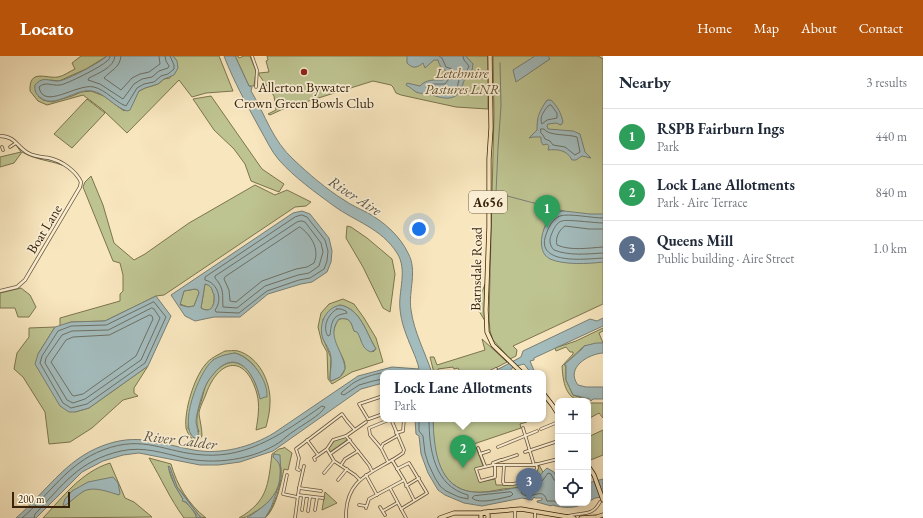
<!DOCTYPE html>
<html lang="en">
<head>
<meta charset="utf-8">
<style>
	body { margin:0; font-family:"EB Garamond",serif; background:#f6f6f7; color:#1f2937 }
	.controls { position:absolute; right:12px; bottom:12px; display:grid; overflow:hidden; border-radius:8px; box-shadow:0 2px 10px #0003 }
	.controls button { width:36px; height:36px; display:grid; place-items:center; padding:0; border:0; border-bottom:1px solid #e0e1e3; background:#fff; color:#1f2937; font:20px sans-serif }
	.scale { position:absolute; left:12px; bottom:10px; width:58px; box-sizing:border-box; padding-left:4px; border:2px solid #39230a; border-top:0; font-size:11px; line-height:14px; white-space:nowrap; color:#39230a; -webkit-text-stroke:3px #faefd5; paint-order:stroke }
	.you { position:absolute; left:419px; top:173px; width:14px; height:14px; margin:-10px; border:3px solid #fff; border-radius:50%; background:#1a73e8; box-shadow:0 0 0 6px #1a73e833 }
	.badge { display:grid; place-items:center; width:26px; height:26px; border-radius:50%; background:#b45309; color:#fff; font-size:13px; font-weight:700 }
	.pin { position:absolute; translate:-50% -33px; filter:drop-shadow(0 1px 2px #0008) }
	.pin::after { content:''; position:absolute; top:21px; width:14px; height:12px; background:inherit; clip-path:polygon(0 0,100% 0,50% 100%) }
	.popup { position:absolute; left:380px; top:314px; width:166px; height:52px; box-sizing:border-box; display:grid; place-content:center; border-radius:8px; background:#fff; filter:drop-shadow(0 1px 3px #0005); font-size:13px; white-space:nowrap; color:#747a83 }
	.popup b { font-size:15px; color:#1f2937 }
	.popup::after { content:''; position:absolute; left:50%; top:100%; margin-left:-8px; border:8px solid transparent; border-top-color:#fff }
	.list { margin:0; padding:0; list-style:none }
	h2 { display:flex; justify-content:space-between; align-items:center; height:52px; margin:0; padding:0 16px; font-size:17px }
	h2 small { font-size:13px; font-weight:400; color:#747a83 }
	.list li { display:grid; grid-template-columns:26px 1fr auto; gap:12px; align-items:center; box-sizing:border-box; height:56px; padding:0 16px; border-top:1px solid #e0e1e3 }
	.list b { display:block; font-size:15px; white-space:nowrap }
	.list p { margin:0; font-size:13px; white-space:nowrap; color:#747a83 }
	.list em { font-size:13px; font-style:normal; color:#747a83 }
	.icon { flex:none; width:22px; height:22px; fill:none; stroke:currentColor; stroke-width:2; stroke-linecap:round; stroke-linejoin:round }
	.map { position:relative; flex:none; width:603px; height:462px; overflow:hidden }
	header { display:flex; align-items:center; gap:24px; box-sizing:border-box; height:56px; padding:0 20px; background:#b45309; color:#fff }
	header strong { font-size:19px }
	nav { display:flex; gap:22px; margin-inline-start:auto; font-size:14px }
	main { display:flex }
	aside { flex:1; background:#fff }
	.map>svg:first-child { display:block }
</style>
</head>
<body>
<header>
<strong>Locato</strong>
<nav><a>Home</a><a>Map</a><a>About</a><a>Contact</a></nav>
</header>
<main>
<div class="map">
<svg width="603" height="462" viewBox="0 0 603 462">
	<rect width="100%" height="100%" fill="#f8e6be"/>
	<filter id="stains"><feTurbulence type="fractalNoise" baseFrequency=".005" numOctaves="4"/><feColorMatrix values="0 0 0 0 .2 0 0 0 0 .09 0 0 0 0 .02 0 0 0 .5 -.17"/></filter>
	<radialGradient id="worn" r=".72"><stop offset=".6" stop-color="#630" stop-opacity="0"/><stop offset="1" stop-color="#630" stop-opacity=".3"/></radialGradient>
	<g fill="#bec491" stroke="#7c744e" fill-rule="evenodd">
		<path d="M81,0H107L86,13L59,25L50,24L38,40L43,44L52,46L72,40L81,36L91,35L104,40L124,55L139,35L145,32L158,28L164,23L170,22L177,5L173,0H219L233,35L206,37L192,41L179,24L127,77L103,54L83,39L47,49L38,45L30,35C29,12 46,23 58,21C64,20 70,15 75,13L72,7Z"/>
		<path d="M235,0H238L239,2L244,0H250L256,15L254,30H249Z"/>
		<path d="M267,0H488V53L456,51L401,39L396,37L393,31L391,29L373,25L283,53L270,59L268,58L276,54L274,40L259,19V17L269,16L266,5L268,4Z"/>
		<path d="M493,0H598L603,3V248L513,290L517,294L516,300L510,303L493,284L490,275L489,262L494,58Z"/>
		<path d="M211,40L262,113L284,128L279,136L251,125L245,108L234,93L214,74L193,43Z"/>
		<path d="M87,43L105,57L72,92L54,78Z"/>
		<path d="M16,89L23,95L54,105L62,109C48,104 36,104 22,96L14,107L0,111V101L21,96Z"/>
		<path d="M91,120L103,149L114,187L134,204L145,198L189,167L255,129L275,139L287,134L311,146L306,150L295,151L164,239L156,240L105,265L71,266L60,270V262L120,245V238L123,235V219L120,207L113,205L83,131L85,126Z"/>
		<path d="M347,170L351,171L367,182L392,203L395,218L390,256L383,252L363,211L346,182Z"/>
		<path d="M486,226L485,265L476,250Z"/>
		<path d="M205,228C210,229 212,231 213,237L214,238C215,246 213,259 201,252Z"/>
		<path d="M21,232L30,239L36,251L29,261H18L15,252H0V237Z"/>
		<path d="M195,233L198,234L199,237L194,250L188,251L180,248L184,235Z"/>
		<path d="M343,243L354,248L364,262L376,282L383,306L352,316L332,328L328,323L327,296L322,287L318,271L321,257L329,248ZM340,249C361,253 366,277 376,293L373,296L361,285L360,280L357,275H354C351,266 350,261 339,263C335,268 332,277 334,284C337,296 353,309 340,321L331,325L330,323L331,302L323,282L322,277L323,263Z"/>
		<path d="M55,271L38,298L75,356L89,352L148,310L134,332V337L138,340L123,344L92,372L70,386L49,388L45,356L23,321L14,313L17,297L29,281V272Z"/>
		<path d="M603,272V275L599,277L603,287L584,290L565,308L566,309V324L573,339L582,342L585,345C565,345 563,325 562,310L573,298V296H570L566,291L556,295L555,292L576,285Z"/>
		<path d="M482,283L507,306L486,317H461L458,312L454,313L453,311L438,313V317H434L430,301H434L437,309L485,294Z"/>
		<path d="M225,295C229,295 234,294 238,295C259,301 271,326 270,347C270,355 268,363 266,371L256,374C258,362 260,350 257,338C246,298 219,302 206,338C204,344 199,352 199,358C200,365 202,373 202,380L198,385L192,383C189,379 187,376 186,372C184,355 194,322 205,309C210,302 218,299 225,295ZM235,297C255,303 264,322 265,340L260,342C253,310 231,290 208,325C204,331 203,340 201,346C197,356 195,366 199,376L188,373L189,359L213,304L226,299Z"/>
		<path d="M588,347H603V362L599,357L588,363Z"/>
		<path d="M433,363H527V366L520,368L521,372L462,392L463,396L476,391L483,410L476,414L480,426L495,423L496,429H508L523,427V424L525,423L526,426C536,422 535,417 539,409L543,416C542,417 541,419 540,421C533,431 515,432 503,433C492,435 479,438 467,435C436,427 433,389 433,363Z"/>
		<path d="M603,374V399L588,405V381Z"/>
		<path d="M346,380L347,384L330,396L328,393L335,384Z"/>
		<path d="M284,391L292,397L288,414L284,413C281,427 276,453 265,462C276,449 289,411 275,398H274L276,404L280,408C283,431 273,446 253,457C248,460 246,462 239,462C268,445 268,429 272,398L279,393L284,392Z"/>
		<path d="M149,402L171,408C177,429 188,448 206,462L200,461L183,438L177,431L169,410C167,417 179,437 183,443V445C189,447 195,457 197,462H184C170,443 161,422 149,402Z"/>
		<path d="M110,407L125,442L134,446L152,461L43,462C63,441 81,416 110,407Z"/>
		<path d="M325,436L337,447L322,454Z"/>
	</g>
	<g fill="#a3bcbd" stroke="#797f75" fill-rule="evenodd">
		<path d="M107,0H173L177,5L178,12L174,19L164,23L158,28L145,32L139,35L130,54L127,55C114,51 105,37 92,35C76,32 54,53 41,42C36,39 34,34 35,29C44,19 49,26 59,25C67,24 101,6 107,0Z"/>
		<path d="M224,0H235L249,30L252,31L251,35C266,60 272,84 294,104C309,118 326,133 344,144C351,149 360,153 368,157C384,166 400,180 408,197C418,215 408,235 411,254C414,276 425,296 432,317H383V327L361,333L273,395L240,406L218,409H200L139,397L123,399L103,405L82,416L36,462H16C45,437 65,404 102,390C138,376 160,388 194,394C221,399 251,391 274,377L358,320L392,311L419,313C418,307 415,300 412,293C407,281 401,267 400,253C398,235 408,214 397,197C381,172 356,166 334,150C315,136 295,122 279,104C271,95 266,83 260,73C247,49 234,26 224,0Z"/>
		<path d="M407,0H466L473,8L472,15C462,23 465,26 460,35C453,47 439,41 429,38C425,37 420,38 416,36C413,34 410,31 406,29L407,27L420,30C426,23 435,24 443,24L450,16C442,14 440,11 438,4H434L425,12L423,7C417,12 413,13 407,7Z"/>
		<path d="M535,0H548L550,3L516,26L513,14Z"/>
		<path d="M547,44H551C558,51 561,57 563,66L561,69L556,67L548,68L547,70L548,73L573,75L580,78L585,96L591,102L582,100L576,104H572C567,94 558,93 548,94L549,90L547,88L543,89L541,85V81H533L529,82L537,74C537,60 539,56 547,44Z"/>
		<path d="M302,155L310,158L329,182L332,195L331,206L327,216L312,226L301,228L268,238L240,261H214L195,265L185,260L171,239L293,157ZM205,228C210,229 212,232 213,237L214,238C215,246 213,259 201,252ZM195,233L198,234L199,237L194,250L188,251L180,249L184,235Z"/>
		<path d="M564,155L590,158H603V206C588,208 564,209 550,203C534,195 543,165 555,157C558,156 562,155 564,155Z"/>
		<path d="M156,240L171,260L148,310L89,352L75,356H69L60,350L35,308L38,298L55,271L71,266L105,265Z"/>
		<path d="M340,249C361,253 366,277 376,293L371,296C361,293 362,283 357,276L354,275C351,266 350,261 339,263C325,280 344,295 345,313L340,321L331,325L330,323C330,316 332,307 331,301C330,294 326,289 323,283C318,269 325,252 340,249Z"/>
		<path d="M603,262V270L534,302V304L530,305L535,317H531L524,308L513,311C509,319 499,317 491,317L521,301L523,295L590,263L597,265Z"/>
		<path d="M596,287H603V297C588,298 565,312 578,329L586,331H603V343H593L591,345L590,343L573,339L566,324V309H564L582,293L584,290Z"/>
		<path d="M235,297C252,302 268,324 267,341H265L260,343C256,321 239,291 216,315C213,319 209,323 207,327C203,334 196,358 196,366C197,372 199,376 198,381L194,382C178,370 199,316 212,305C218,300 228,298 235,297Z"/>
		<path d="M415,363H433C434,389 436,427 467,435C484,439 508,433 525,430C537,425 538,420 547,412L554,416L558,424V447H585C575,453 563,452 552,449L551,450L537,446V445L542,444V442H535L534,441L532,444L522,442L482,450L464,447L445,439L438,434L428,417L421,398L419,380L416,378Z"/>
		<path d="M274,398L280,399L281,423L271,452L265,462H247C263,451 279,441 280,420C280,417 281,411 279,408C278,405 275,403 273,401Z"/>
		<path d="M168,410L170,411L177,431L201,462L196,461V458L186,446L182,445L183,443L175,430Z"/>
		<path d="M113,421L118,427L120,437L119,439C109,436 94,430 84,435C77,439 71,446 64,450L63,449L65,443L72,435L88,426Z"/>
		<path d="M603,423V441L595,442L588,446V427Z"/>
	</g>
	<g fill="none" stroke-linecap="round" stroke-linejoin="round">
		<g stroke="#6e7064" stroke-width="1">
			<path d="M110,0C109,3 110,3 107,5C101,11 67,28 60,29C51,30 46,25 39,31C43,55 77,27 94,31C106,34 115,46 126,50L137,32L144,28L154,26L161,20L168,18L174,13V9L170,0"/>
			<path d="M115,0C114,12 98,17 89,22L88,24L100,28L123,43L134,28L142,23L152,21L159,15L168,12L169,10L166,5L165,0"/>
			<path d="M121,0C120,12 111,14 104,22L121,34L132,22L140,18L149,16L160,8L159,0"/>
			<path d="M439,0L442,2L446,11L452,13L453,18L445,28H432L427,30L426,32L428,34C436,36 452,44 457,32C458,29 458,25 460,22C462,18 468,15 469,10L464,4L463,0"/>
			<path d="M551,49L557,57V62L547,64L542,68C539,61 544,55 548,50Z"/>
			<path d="M541,73H544C548,80 568,78 577,81L580,96L575,99L565,91L553,89L550,85L545,83L543,79L541,77Z"/>
			<path d="M302,159L307,161L325,184L328,195L327,205L324,213L310,222L299,224L267,235L239,257L216,256L215,254C223,244 218,227 205,224V221L295,161Z"/>
			<path d="M603,162C592,162 568,157 560,160C554,162 549,170 547,176C532,210 586,203 603,202"/>
			<path d="M302,165L305,166L321,187L323,196L319,210L309,217L298,219L265,230L237,252L223,251C222,239 225,233 215,222V220L297,166Z"/>
			<path d="M603,167C596,167 565,163 562,165C557,166 554,172 552,177C549,183 549,189 554,194C569,200 587,198 603,197"/>
			<path d="M300,171C311,179 320,193 314,207L307,211L296,213L262,225L236,246L230,245L229,234L224,223L225,221Z"/>
			<path d="M603,173H589L565,170C559,174 555,182 557,189C571,195 588,192 603,191"/>
			<path d="M154,246L166,261L145,307L87,348L71,352L63,347L40,307L42,300L58,275L71,270L106,269Z"/>
			<path d="M152,252L154,253L160,262L141,304L85,343L73,347L67,344L45,307L46,302L62,279L72,275L108,274Z"/>
			<path d="M337,253H341L346,255L347,257C344,258 340,258 337,260C331,264 331,272 330,279L328,280C322,271 328,258 337,253Z"/>
			<path d="M150,259L152,260L153,263L136,300L83,338L74,340L72,339L51,306L66,284L73,281L109,279Z"/>
			<path d="M383,323L373,325L359,329L344,339L341,338L342,336C346,333 350,329 355,326C369,318 397,312 414,317"/>
			<path d="M419,363V375L423,380L425,397L428,407L435,422L440,430L446,435L459,441L468,443V439C434,430 429,393 429,363"/>
			<path d="M558,425L554,424L551,418L548,417L543,424L536,429L522,435L521,436L522,438C524,439 526,440 528,440C538,439 543,433 547,445H554L558,447"/>
			<path d="M511,436L513,438L511,440C502,442 479,449 472,442L474,440Z"/>
			<path d="M22,462C49,439 68,407 103,394C144,378 165,397 204,399C250,402 286,375 322,350L325,351C321,359 302,369 294,375C289,378 285,382 280,386C253,404 215,409 184,402C163,397 143,390 121,395C78,405 64,428 35,458L34,462"/>
		</g>
		<path stroke="#797f75" stroke-width="1" d="M500,7L501,50L498,92L496,137L564,155"/>
		<defs>
			<g id="minor">
				<path d="M252,0L257,14L256,31"/>
				<path d="M2,91L3,94"/>
				<path d="M10,91L16,87"/>
				<path d="M488,317L496,313"/>
				<path d="M368,363L359,348L383,340"/>
				<path d="M369,363L383,358"/>
				<path d="M523,372L534,409"/>
				<path d="M541,373L558,366"/>
				<path d="M396,377L403,375L404,363"/>
				<path d="M346,380L369,409L372,415"/>
				<path d="M307,384L318,399"/>
				<path d="M498,391L537,375"/>
				<path d="M381,392L370,379L369,372L391,363"/>
				<path d="M478,392L485,410"/>
				<path d="M327,393L334,405L355,419L360,424"/>
				<path d="M525,396L558,385"/>
				<path d="M330,398L350,384"/>
				<path d="M480,398L489,395"/>
				<path d="M315,404L314,402L327,393L333,384L346,380L366,366"/>
				<path d="M392,404L404,424"/>
				<path d="M502,404L517,399"/>
				<path d="M388,406L381,392L383,388L397,380"/>
				<path d="M341,409L345,403L358,395"/>
				<path d="M494,409H534L558,403"/>
				<path d="M495,409V421L480,425L476,413L493,409V407L501,404"/>
				<path d="M504,409L503,426L504,428H513L522,426"/>
				<path d="M397,413L409,407L427,437L401,453"/>
				<path d="M299,414L297,413L299,402L296,393L342,358L347,365L354,373"/>
				<path d="M324,417L334,405"/>
				<path d="M287,419L283,438L297,441"/>
				<path d="M366,419L377,439"/>
				<path d="M338,424L347,413"/>
				<path d="M526,425L533,422L537,412L536,408"/>
				<path d="M406,430L419,422"/>
				<path d="M299,432L321,435"/>
				<path d="M390,432L406,462"/>
				<path d="M298,439L323,442"/>
				<path d="M359,449L366,450"/>
				<path d="M380,451L385,459"/>
				<path d="M366,452L369,443L404,424L414,444"/>
				<path d="M302,454L304,440"/>
				<path d="M315,454L317,442"/>
				<path d="M308,455L310,441"/>
				<path d="M383,455L397,447"/>
				<path d="M535,455V462"/>
				<path d="M568,460C582,456 592,461 600,446"/>
				<path d="M295,462L299,432L304,410"/>
				<path d="M346,462C345,419 376,417 403,397L404,394L391,363"/>
			</g>
			<g id="tertiary">
				<path d="M0,80C15,80 17,91 28,97C35,101 42,101 49,102C62,105 76,115 81,126L80,131L25,224L17,231L0,235"/>
				<path d="M515,454V462"/>
			</g>
			<g id="primary">
				<path d="M490,0L491,72L489,103V171L486,254L487,276L493,289L522,317"/>
				<path d="M543,337L553,350L558,358"/>
				<path d="M588,410L594,419L603,444"/>
				<path d="M486,456L521,453L574,462"/>
				<path d="M440,462L454,457H482"/>
				<path d="M481,462V458L484,456L488,459V462"/>
				<path d="M581,462L597,461L603,459"/>
			</g>
		</defs>
		<use href="#minor" stroke="#695437" stroke-width="3.5"/>
		<use href="#tertiary" stroke="#695437" stroke-width="4"/>
		<use href="#primary" stroke="#39230a" stroke-width="5"/>
		<use href="#minor" stroke="#faefd5" stroke-width="2"/>
		<use href="#tertiary" stroke="#faefd5" stroke-width="2.5"/>
		<use href="#primary" stroke="#f8e6be" stroke-width="3.5"/>
	</g>
	<circle fill="#8f2418" stroke="#faefd5" stroke-width="1.5" cx="304" cy="16" r="4"/>
	<g text-anchor="middle" stroke-width="3.5" stroke-linejoin="round" paint-order="stroke">
		<rect fill="#faefd5" stroke="#736047" stroke-width="1" x="469" y="135" width="38" height="22" rx="3"/>
		<g font-size="13" font-weight="bold" fill="#39230a">
			<text x="488" y="151">A656</text>
		</g>
		<g font-size="14" font-style="italic" fill="#615332" stroke="#faefd5">
			<text x="462" y="22">Letchmire<tspan x="462" dy="16">Pastures LNR</tspan></text>
		</g>
		<g font-size="14" fill="#39230a" stroke="#faefd5">
			<text x="304" y="36">Allerton Bywater<tspan x="304" dy="16">Crown Green Bowls Club</tspan></text>
		</g>
		<g font-size="14" fill="#39230a" stroke="#faefd5">
			<text transform="translate(44 173) rotate(-59)" y="5">Boat Lane</text>
			<text transform="translate(476 213) rotate(-89)" y="5">Barnsdale Road</text>
		</g>
		<g font-size="15" font-style="italic" fill="#595140" stroke="#faefd5">
			<text transform="translate(355 140) rotate(33)" y="5">River Aire</text>
			<text transform="translate(180 384) rotate(7)" y="5">River Calder</text>
		</g>
	</g>
	<rect width="100%" height="100%" filter="url(#stains)"/>
	<rect width="100%" height="100%" fill="url(#worn)"/>
</svg>
<div class="controls">
<button>+</button>
<button>−</button>
<button><svg class="icon" aria-label="locate" viewBox="0 0 24 24"><circle cx="12" cy="12" r="6"/><path d="M12 2v4M12 18v4M2 12h4M18 12h4"/></svg></button>
</div>
<div class="scale">200 m</div>
<div class="you"></div>
<div class="pin badge" style="left:547px;top:172px;background:#2e9e5b">1</div>
<div class="pin badge" style="left:463px;top:412px;background:#2e9e5b">2</div>
<div class="popup"><b>Lock Lane Allotments</b>Park</div>
<div class="pin badge" style="left:529px;top:445px;background:#5c6f8a">3</div>
</div>
<aside>
<h2>Nearby<small>3 results</small></h2>
<ul class="list">
<li><span class="badge" style="background:#2e9e5b">1</span><div><b>RSPB Fairburn Ings</b><p>Park</p></div><em>440 m</em></li>
<li><span class="badge" style="background:#2e9e5b">2</span><div><b>Lock Lane Allotments</b><p>Park · Aire Terrace</p></div><em>840 m</em></li>
<li><span class="badge" style="background:#5c6f8a">3</span><div><b>Queens Mill</b><p>Public building · Aire Street</p></div><em>1.0 km</em></li>
</ul>
</aside>
</main>
</body>
</html>
